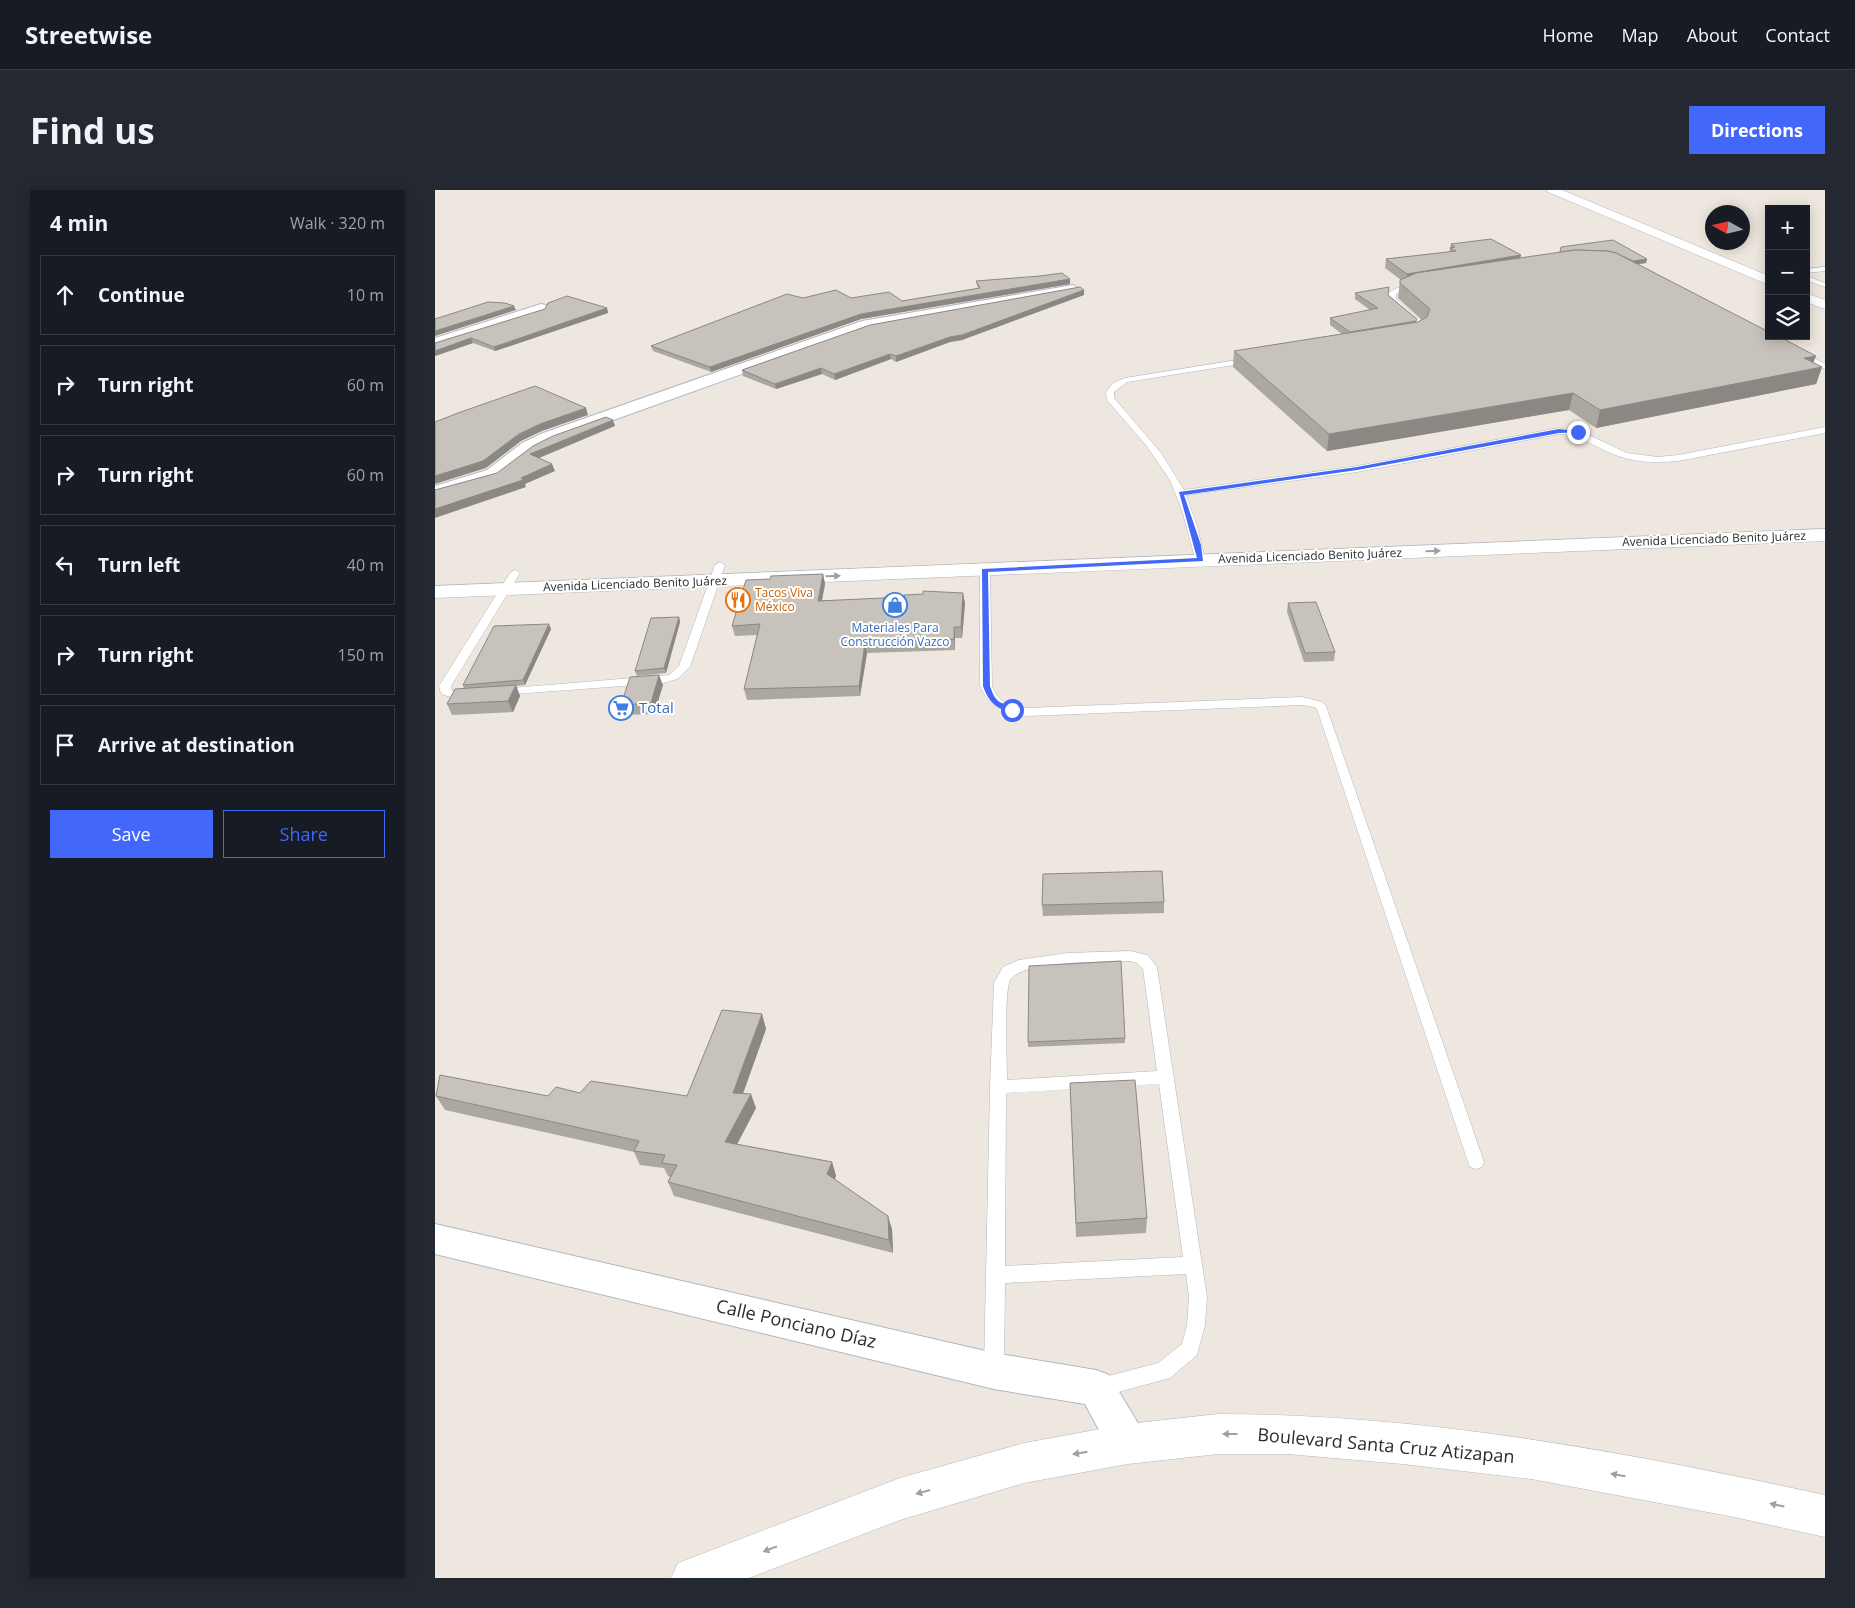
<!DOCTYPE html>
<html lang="en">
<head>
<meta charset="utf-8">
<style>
	body { margin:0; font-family:"Open Sans",sans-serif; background:#242831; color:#f1f3f6 }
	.controls { position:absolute; right:15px; top:15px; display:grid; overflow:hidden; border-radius:0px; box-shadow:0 2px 12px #0003 }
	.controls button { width:45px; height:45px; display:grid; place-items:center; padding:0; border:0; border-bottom:1px solid #363941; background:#171b24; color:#f1f3f6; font:25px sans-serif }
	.compass { position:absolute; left:1270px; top:15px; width:45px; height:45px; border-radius:50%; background:#171b24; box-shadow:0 2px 12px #0003; rotate:278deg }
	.stop { position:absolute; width:15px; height:15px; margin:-11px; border:4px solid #4267f9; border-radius:50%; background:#fff }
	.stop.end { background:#4267f9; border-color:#fff; box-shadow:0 1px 5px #0008 }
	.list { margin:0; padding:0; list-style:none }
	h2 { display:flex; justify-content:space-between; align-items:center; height:65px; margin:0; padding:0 20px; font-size:21px }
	h2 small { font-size:16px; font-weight:400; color:#9ea1a6 }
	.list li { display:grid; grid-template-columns:32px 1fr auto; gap:15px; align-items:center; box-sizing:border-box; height:80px; margin:0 10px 10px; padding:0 10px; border:1px solid #363941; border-radius:0px }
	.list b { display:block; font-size:19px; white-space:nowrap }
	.list em { font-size:16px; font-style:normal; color:#9ea1a6 }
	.actions { display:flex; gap:10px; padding:15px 20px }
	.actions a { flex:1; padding:11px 0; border:1px solid #4267f9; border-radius:0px; text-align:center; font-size:18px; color:#4267f9 }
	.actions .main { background:#4267f9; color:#fff }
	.icon { flex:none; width:28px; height:28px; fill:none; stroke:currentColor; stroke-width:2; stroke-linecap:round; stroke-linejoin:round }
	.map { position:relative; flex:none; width:1390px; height:1388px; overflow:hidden; border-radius:0px }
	header { display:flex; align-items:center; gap:30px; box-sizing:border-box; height:70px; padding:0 25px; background:#171b24; border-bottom:1px solid #363941 }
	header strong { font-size:24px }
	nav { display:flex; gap:28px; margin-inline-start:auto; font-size:18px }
	.intro { display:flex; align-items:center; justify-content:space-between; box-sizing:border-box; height:120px; padding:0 30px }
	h1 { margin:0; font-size:35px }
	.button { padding:12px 22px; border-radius:0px; background:#4267f9; color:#fff; font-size:18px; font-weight:700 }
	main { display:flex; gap:30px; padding:0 30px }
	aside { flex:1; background:#171b24; border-radius:0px; box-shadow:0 2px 12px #0003 }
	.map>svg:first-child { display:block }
</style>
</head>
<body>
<header>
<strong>Streetwise</strong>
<nav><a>Home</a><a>Map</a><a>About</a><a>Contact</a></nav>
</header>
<div class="intro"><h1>Find us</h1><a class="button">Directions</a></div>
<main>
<aside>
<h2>4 min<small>Walk · 320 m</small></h2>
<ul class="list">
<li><svg class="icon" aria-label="ahead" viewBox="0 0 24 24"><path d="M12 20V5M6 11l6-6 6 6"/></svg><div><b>Continue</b></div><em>10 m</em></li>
<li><svg class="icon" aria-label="right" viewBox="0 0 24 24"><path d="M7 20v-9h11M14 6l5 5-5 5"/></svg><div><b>Turn right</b></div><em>60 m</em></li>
<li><svg class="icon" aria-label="right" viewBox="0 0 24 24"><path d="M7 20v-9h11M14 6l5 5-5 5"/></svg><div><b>Turn right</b></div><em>60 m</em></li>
<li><svg class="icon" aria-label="left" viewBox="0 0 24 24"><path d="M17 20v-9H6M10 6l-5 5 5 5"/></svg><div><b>Turn left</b></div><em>40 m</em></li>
<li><svg class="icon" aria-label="right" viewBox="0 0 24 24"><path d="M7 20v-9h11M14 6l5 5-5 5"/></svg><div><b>Turn right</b></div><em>150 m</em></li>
<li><svg class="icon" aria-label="arrive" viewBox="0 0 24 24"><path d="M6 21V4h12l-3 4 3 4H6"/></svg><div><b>Arrive at destination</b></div></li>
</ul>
<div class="actions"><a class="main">Save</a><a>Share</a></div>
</aside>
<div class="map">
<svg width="1390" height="1388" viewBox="0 0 1390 1388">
	<rect width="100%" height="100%" fill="#eee7df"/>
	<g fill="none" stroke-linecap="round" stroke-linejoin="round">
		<defs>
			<g id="service">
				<path d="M1390,77V81L1371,83V79Z"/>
				<path d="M1371,86L1390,93V97L1371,90Z"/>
				<path d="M981,92L984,94L983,95L961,104V109L991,135L988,142L977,146L973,144L982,139L983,135L954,112L953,103L962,98Z"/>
				<path d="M1359,161H1365L1390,174V179L1359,165Z"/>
				<path d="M815,168L819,170L818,172L692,192L679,202V208L726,263L749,300L922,276L1124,238L1154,245L1192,263L1223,267L1243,265L1390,237V243L1243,271C1221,273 1199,273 1178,264C1159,256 1145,245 1124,244L922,282L751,305L762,336L770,370L765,373L761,372L747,320L735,290L711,255L672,210L671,202L678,193L690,188Z"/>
				<path d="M285,372L290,375L255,477L242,489L228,493L65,505L59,502L65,499L234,485L244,476L280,375Z"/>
				<path d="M550,377L555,380L557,496C564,513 574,517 592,518L867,507L887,512L891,516L1049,972L1047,977L1041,979L1035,977L1033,972L882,519L879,517L867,515L592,526C569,523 555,518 545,496V380Z"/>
				<path d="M80,380L85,383L16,496L17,501H36L42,504C34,511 16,508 6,504L4,496L75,383Z"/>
				<path d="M695,761L712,765L722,777L772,1107L770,1135L762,1165L735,1188L661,1208L654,1205L651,1198L654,1191L723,1173L747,1154L752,1135L754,1107L751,1084L570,1093L569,1180L566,1187L559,1189L552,1187L549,1180L555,897L559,793L568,777L584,770L632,763ZM695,771L702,773L708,779L722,881L572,890C572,871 569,803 575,790C586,770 673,772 695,771ZM724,894L748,1067L570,1076L571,903Z"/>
			</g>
			<g id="minor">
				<path d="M638,95L645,99L643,102L435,138L120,251L99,261L64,288L0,307V296L52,280L87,253L108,243L427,131Z"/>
				<path d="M106,114L111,115L113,118L111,121L0,157V148Z"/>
				<path d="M0,1034L559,1163L661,1180L674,1185L707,1240L712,1254L707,1268L693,1273L679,1268L650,1214L559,1199L0,1064Z"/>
			</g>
			<g id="secondary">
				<path d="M1111,0H1127L1334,86V95L1113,2Z"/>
				<path d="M1371,103L1390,110V119L1371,112Z"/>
				<path d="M1390,339V351L0,408V396Z"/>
				<path d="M783,1224C988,1224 1191,1262 1390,1305V1347L1299,1327L1096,1289L968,1274L852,1264H783L693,1274L589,1293L465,1330L314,1388H236L243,1373L465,1288L589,1253L693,1234Z"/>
			</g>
		</defs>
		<use href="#service" stroke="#b3b6c0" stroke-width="1"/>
		<use href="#minor" stroke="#b3b6c0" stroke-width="2"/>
		<use href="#secondary" stroke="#b3b6c0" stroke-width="1"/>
		<use href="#service" fill="#fff" fill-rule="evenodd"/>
		<use href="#minor" fill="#fff" fill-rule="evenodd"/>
		<use href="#secondary" fill="#fff" fill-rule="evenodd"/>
	</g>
	<g fill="#aba7a1">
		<path d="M1016,54L1085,68L1212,69L1211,73L1203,74L1387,177L1381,194L1161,238L1134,220L892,261L798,177L799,161L907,144L895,135V128L935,120L920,109V103L953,105L982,129L981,132L987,130L963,108L965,90H966L950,78L951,69L1014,62Z"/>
		<path d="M635,89V94L426,129L276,182L218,161L216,156L368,108H416L467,111L543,98L542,96L541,91Z"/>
		<path d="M649,100V105L527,150L515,152L461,172L456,169L400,190L387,184L341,199L308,186L307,180Z"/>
		<path d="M172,118L173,123L60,161L38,153L0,166V153Z"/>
		<path d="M388,384L390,394L387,410L530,413L527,448H520V460L432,463L425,506L312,510L309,499L322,445L300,446L297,436L335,389Z"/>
		<path d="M853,413L900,462L899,471L869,472L852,422Z"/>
		<path d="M244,427L245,432L231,483L202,486L200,481Z"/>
		<path d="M116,439L90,495L81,496L85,506L78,522L17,525L12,514L29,499L28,495Z"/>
		<path d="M228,495L219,524L189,525L186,515Z"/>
		<path d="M729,712V723L608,726L607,715Z"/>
		<path d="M327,824L331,839L308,904L321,918L302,954L397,972L401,986L400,989L457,1039L458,1063L239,1006L233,992L235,987L233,986L229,978L205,975L199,962L10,920L1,906H113L145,903L252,906Z"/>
		<path d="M690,848V853L593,857V852Z"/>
		<path d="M635,893L712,1028L711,1043L641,1047Z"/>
	</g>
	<g fill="#8b8883">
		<path d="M1086,65L1084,74L971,93L972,84Z"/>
		<path d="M1212,69L1211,73L1197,75L1198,71Z"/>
		<path d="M635,89V94L426,129L276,182L275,177L426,124Z"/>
		<path d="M649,100V105L527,150L515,152L461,172V166Z"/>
		<path d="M79,116L81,120L0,146V141Z"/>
		<path d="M172,118L173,123L60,161L59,157Z"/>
		<path d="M36,148L38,153L0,166V161Z"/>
		<path d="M455,164L456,169L400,190L399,184Z"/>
		<path d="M1381,166L1376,179L1387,177L1381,194L1161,238L1165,220L1369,168Z"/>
		<path d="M386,178L387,184L341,199L340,194Z"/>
		<path d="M1138,203L1134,220L892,261L894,244Z"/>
		<path d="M151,218L153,225L107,241L86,251L51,278L0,294V286L105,234Z"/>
		<path d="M178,230L180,236L97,271L95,264Z"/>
		<path d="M117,274L120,281L90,294L91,297L0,328V319L86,288Z"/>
		<path d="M388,384L390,394L385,421L383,411Z"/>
		<path d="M528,403L530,413L527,448L526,437Z"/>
		<path d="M244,427L245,432L231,483L229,478Z"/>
		<path d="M114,434L116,439L90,495L88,490Z"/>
		<path d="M519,437L520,448V460L519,449Z"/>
		<path d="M430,453L432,463L425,506L424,496Z"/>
		<path d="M224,485L228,495L219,524L216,513Z"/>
		<path d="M81,495L85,506L78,522L73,511Z"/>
		<path d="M327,824L331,839L303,917L298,903Z"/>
		<path d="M316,904L321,918L296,966L290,952Z"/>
		<path d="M397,972L401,986L396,998L392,984Z"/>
		<path d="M453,1026L457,1039L458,1063L454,1050Z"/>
	</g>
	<g fill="#c7c2bb" stroke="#8b8883">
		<path d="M1056,49L1086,65L972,84L951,69L1021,61L1015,58L1020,57L1016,54Z"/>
		<path d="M1178,50L1212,69L1198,71L1181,63L1172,61L1140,60L1125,62L1126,57Z"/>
		<path d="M1140,60L1172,61L1181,63L1334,142V146H1343L1381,166L1369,168L1387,177L1165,220L1138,203L894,244L799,161L983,132L992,127L995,119L965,93V90L981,83Z"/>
		<path d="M627,83L635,89L426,124L275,177L216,156L352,104L368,108L401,100L416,108L454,102L467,111L545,98L541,91L605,86Z"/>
		<path d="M645,97L649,100L527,145L515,147L461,166L455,164L399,184L386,178L340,194L307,180L435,135Z"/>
		<path d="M954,97L953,105L982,129L981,131L915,142L895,128L943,118L920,103Z"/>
		<path d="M132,106L172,118L59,157L36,148L0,161V153L110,119L113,113Z"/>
		<path d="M53,112L70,113L79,116L0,141V129Z"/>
		<path d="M100,196L151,218L105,234L84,244L48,271L0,286V232L23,223Z"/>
		<path d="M171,227L178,230L95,264L117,274L86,288L88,290L0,319V300L62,283L98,256L118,246Z"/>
		<path d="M388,384L383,411L469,407V405L488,404V401L528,403L526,437H519V449L430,453L424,496L309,499L325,434L297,436L311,390L335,389L336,386Z"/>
		<path d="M881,412L900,462L870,463L853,413Z"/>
		<path d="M244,427L229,478L200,481L216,428Z"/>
		<path d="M114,434L88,490L28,495L59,436Z"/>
		<path d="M224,485L216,513L186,515L195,487Z"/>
		<path d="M81,495L73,511L12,514L20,499Z"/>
		<path d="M727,681L729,712L607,715L608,684Z"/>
		<path d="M686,771L690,848L593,852L594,776Z"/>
		<path d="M287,820L327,824L298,903L316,904L290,952L397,972L392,984L453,1026L454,1050L233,992L242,975L227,973L230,965L199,961L204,951L1,906L5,885L113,906L121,897L145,903L156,891L252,906Z"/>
		<path d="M700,890L712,1028L641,1033L635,893Z"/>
	</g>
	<defs><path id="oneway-solid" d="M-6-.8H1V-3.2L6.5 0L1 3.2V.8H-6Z" transform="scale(1.25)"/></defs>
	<g fill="#a0a0a0">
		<use href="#oneway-solid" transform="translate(998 361) rotate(-2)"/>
		<use href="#oneway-solid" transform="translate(398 386) rotate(-2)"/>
		<use href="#oneway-solid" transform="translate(795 1244) rotate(-180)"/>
		<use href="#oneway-solid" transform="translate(645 1263) rotate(170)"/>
		<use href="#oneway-solid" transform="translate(1183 1285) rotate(-170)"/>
		<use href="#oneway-solid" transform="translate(488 1302) rotate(164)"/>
		<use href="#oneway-solid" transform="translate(1342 1315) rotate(-168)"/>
		<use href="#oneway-solid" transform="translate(335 1359) rotate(159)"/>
	</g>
	<path fill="#4267f9" d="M1124,239L1146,242L1124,243L922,280L749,305L766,355L768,371L553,382L555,496C562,517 566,510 581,520L577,523C561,518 554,513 548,496L547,379L762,368L744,302L922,277Z"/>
	<defs>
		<symbol id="restaurant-ring" viewBox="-11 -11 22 22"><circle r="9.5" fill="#fff" stroke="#e8710a" stroke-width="1.5"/><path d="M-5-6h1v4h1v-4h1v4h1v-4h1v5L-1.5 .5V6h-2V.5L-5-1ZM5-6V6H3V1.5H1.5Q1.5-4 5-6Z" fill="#e8710a"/></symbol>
		<symbol id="shop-ring" viewBox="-11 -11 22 22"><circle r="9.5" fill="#fff" stroke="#3f7fe0" stroke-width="1.5"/><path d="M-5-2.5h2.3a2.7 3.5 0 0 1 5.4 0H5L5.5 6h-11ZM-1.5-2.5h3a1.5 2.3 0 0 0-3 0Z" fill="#3f7fe0"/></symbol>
		<symbol id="supermarket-ring" viewBox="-11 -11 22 22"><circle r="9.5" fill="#fff" stroke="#3f7fe0" stroke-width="1.5"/><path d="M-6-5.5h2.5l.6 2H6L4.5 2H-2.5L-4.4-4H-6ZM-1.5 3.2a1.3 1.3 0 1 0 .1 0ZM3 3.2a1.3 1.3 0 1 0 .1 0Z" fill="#3f7fe0"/></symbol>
	</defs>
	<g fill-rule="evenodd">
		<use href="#restaurant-ring" x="289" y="396" width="28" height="28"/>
		<use href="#shop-ring" x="446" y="401" width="28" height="28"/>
		<use href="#supermarket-ring" x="172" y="504" width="28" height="28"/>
	</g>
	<g text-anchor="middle" stroke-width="4" stroke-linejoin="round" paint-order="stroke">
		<g font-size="12" fill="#2d2d2d" stroke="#fff">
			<text transform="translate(1279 349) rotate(-2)" y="4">Avenida Licenciado Benito Juárez</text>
			<text transform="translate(875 366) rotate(-2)" y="4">Avenida Licenciado Benito Juárez</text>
			<text transform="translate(200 394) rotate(-2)" y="4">Avenida Licenciado Benito Juárez</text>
		</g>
		<g font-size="12" fill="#c56008" stroke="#fff" text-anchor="start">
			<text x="320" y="407">Tacos Viva<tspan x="320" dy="14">México</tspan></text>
		</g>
		<g font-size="12" fill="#366cbe" stroke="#fff">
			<text x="460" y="442">Materiales Para<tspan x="460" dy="14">Construcción Vazco</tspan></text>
		</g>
		<g font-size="15" fill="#366cbe" stroke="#fff" text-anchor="start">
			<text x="204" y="523">Total</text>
		</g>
		<g font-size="18" fill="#2d2d2d" stroke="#fff">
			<text transform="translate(361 1134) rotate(13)" y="6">Calle Ponciano Díaz</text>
			<text transform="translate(951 1256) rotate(5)" y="6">Boulevard Santa Cruz Atizapan</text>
		</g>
	</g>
</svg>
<div class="controls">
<button>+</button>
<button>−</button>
<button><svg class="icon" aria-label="layers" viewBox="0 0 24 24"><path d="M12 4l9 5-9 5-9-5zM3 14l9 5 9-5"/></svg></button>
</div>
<svg class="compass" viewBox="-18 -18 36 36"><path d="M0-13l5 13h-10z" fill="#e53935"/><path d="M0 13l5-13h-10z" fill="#9ea1a6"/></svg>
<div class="stop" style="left:577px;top:520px"></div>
<div class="stop end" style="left:1143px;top:242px"></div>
</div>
</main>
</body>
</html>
